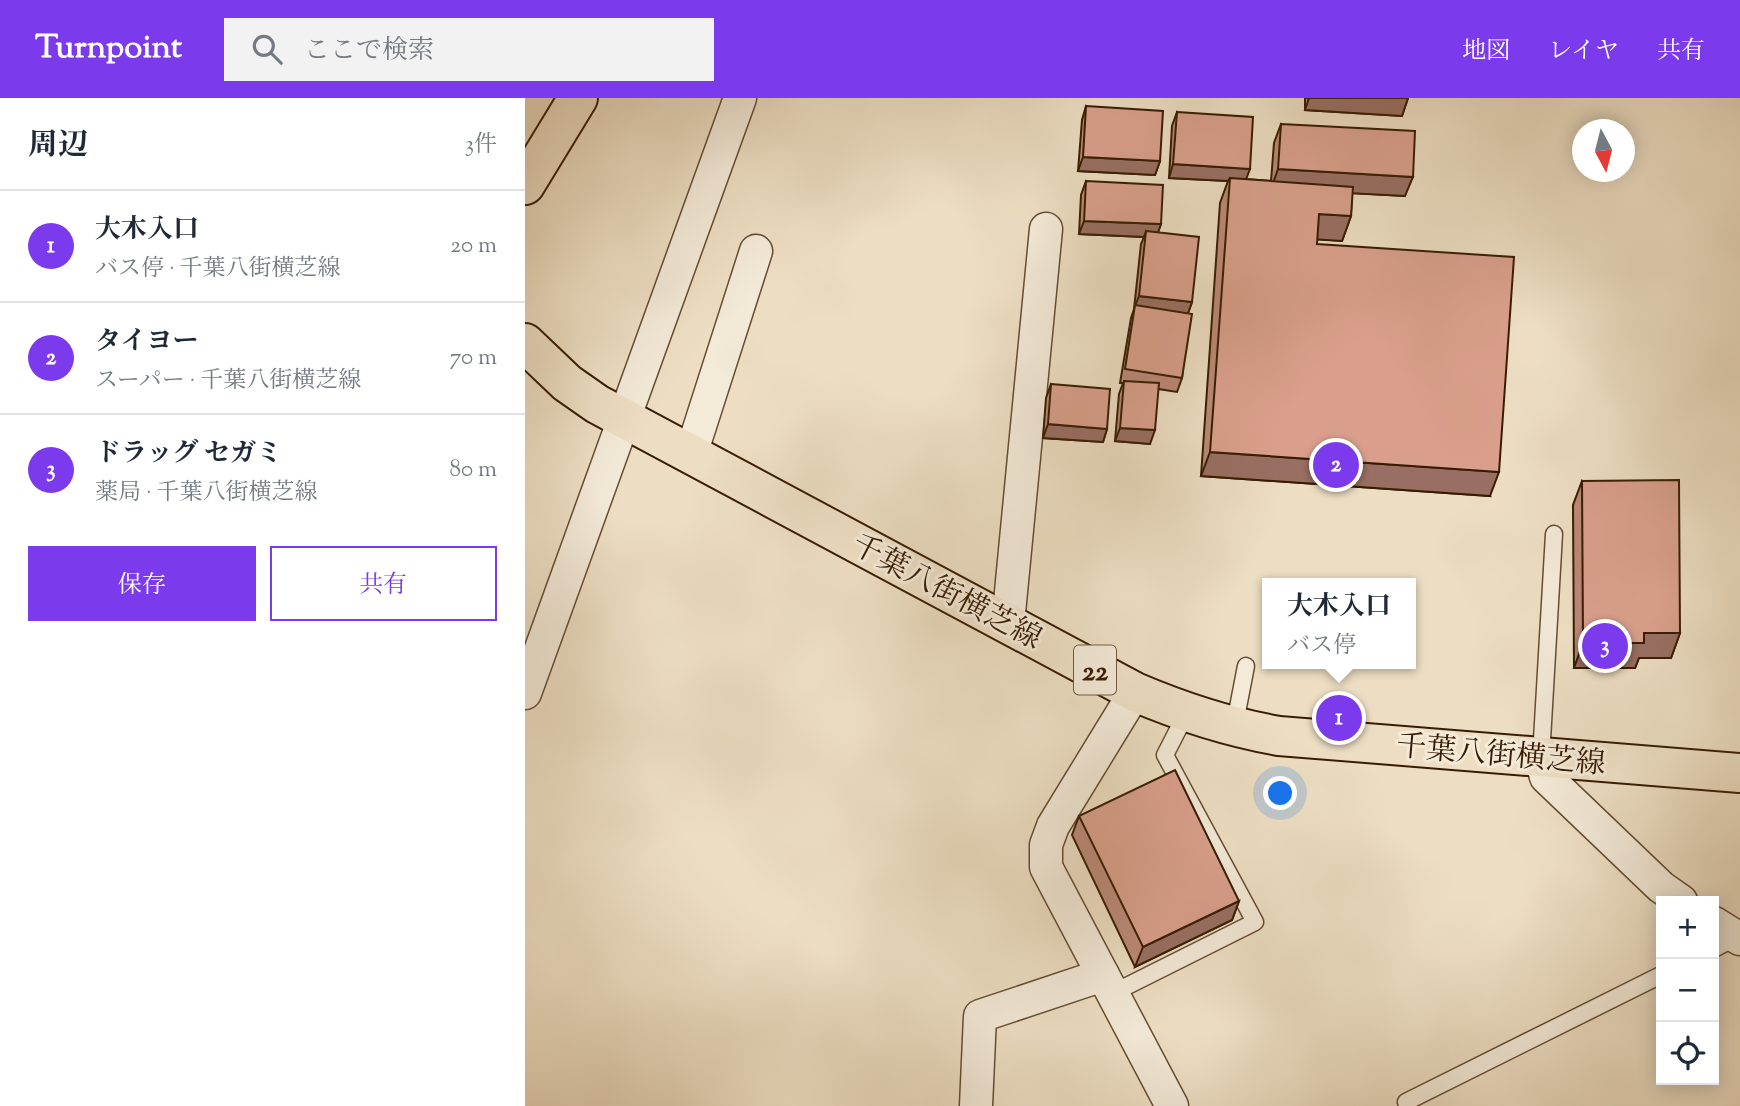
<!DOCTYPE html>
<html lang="ja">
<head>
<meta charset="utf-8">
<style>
	body { margin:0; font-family:"Sorts Mill Goudy","Noto Serif JP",serif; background:#f2f2f3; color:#1f2937 }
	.controls { position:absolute; right:21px; bottom:21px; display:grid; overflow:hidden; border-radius:0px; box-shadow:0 4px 18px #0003 }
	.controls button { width:63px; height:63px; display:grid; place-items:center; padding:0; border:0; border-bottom:2px solid #e0e1e3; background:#fff; color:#1f2937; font:35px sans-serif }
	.compass { position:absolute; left:1047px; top:21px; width:63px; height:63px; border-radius:50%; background:#fff; box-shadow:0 4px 18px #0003; rotate:173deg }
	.you { position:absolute; left:756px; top:696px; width:24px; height:24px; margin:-18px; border:5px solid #fff; border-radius:50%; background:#1a73e8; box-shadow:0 0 0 10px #1a73e833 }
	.badge { display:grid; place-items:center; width:46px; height:46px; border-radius:50%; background:#7c3aed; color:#fff; font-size:23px; font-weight:700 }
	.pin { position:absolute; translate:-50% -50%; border:4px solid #fff; box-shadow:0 2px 7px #0006 }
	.popup { position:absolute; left:737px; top:480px; width:154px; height:91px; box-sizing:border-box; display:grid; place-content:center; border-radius:0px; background:#fff; filter:drop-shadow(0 2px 5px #0005); font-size:23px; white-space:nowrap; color:#747a83 }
	.popup b { font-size:26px; color:#1f2937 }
	.popup::after { content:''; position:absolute; left:50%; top:100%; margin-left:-14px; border:14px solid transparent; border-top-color:#fff }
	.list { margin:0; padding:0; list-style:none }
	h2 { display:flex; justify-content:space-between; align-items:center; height:91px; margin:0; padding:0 28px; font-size:30px }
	h2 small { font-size:23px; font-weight:400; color:#747a83 }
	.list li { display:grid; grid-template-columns:46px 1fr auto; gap:21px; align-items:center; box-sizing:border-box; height:112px; padding:0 28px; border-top:2px solid #e0e1e3 }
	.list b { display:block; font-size:26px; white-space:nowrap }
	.list p { margin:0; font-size:23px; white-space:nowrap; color:#747a83 }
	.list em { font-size:23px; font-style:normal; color:#747a83 }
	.actions { display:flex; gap:14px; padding:21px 28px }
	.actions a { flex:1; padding:16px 0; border:2px solid #7c3aed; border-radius:0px; text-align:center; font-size:24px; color:#7c3aed }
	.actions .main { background:#7c3aed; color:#fff }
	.icon { flex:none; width:38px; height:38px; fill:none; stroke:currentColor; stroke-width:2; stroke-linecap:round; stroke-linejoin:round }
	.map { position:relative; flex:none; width:1215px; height:1008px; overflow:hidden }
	header { display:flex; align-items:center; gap:42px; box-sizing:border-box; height:98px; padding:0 35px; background:#7c3aed; color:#fff }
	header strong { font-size:33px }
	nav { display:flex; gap:38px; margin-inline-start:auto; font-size:24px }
	.search { width:490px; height:63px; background:#f2f2f3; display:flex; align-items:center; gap:18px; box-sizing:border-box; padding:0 24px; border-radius:0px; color:#747a83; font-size:26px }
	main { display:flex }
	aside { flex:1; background:#fff }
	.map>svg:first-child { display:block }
</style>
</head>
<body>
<header>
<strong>Turnpoint</strong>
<div class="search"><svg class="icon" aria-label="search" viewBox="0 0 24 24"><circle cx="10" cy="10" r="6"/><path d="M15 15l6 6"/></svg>ここで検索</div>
<nav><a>地図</a><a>レイヤ</a><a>共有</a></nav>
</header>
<main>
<aside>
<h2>周辺<small>3件</small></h2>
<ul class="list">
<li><span class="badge">1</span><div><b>大木入口</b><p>バス停 · 千葉八街横芝線</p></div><em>20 m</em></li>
<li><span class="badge">2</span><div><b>タイヨー</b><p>スーパー · 千葉八街横芝線</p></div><em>70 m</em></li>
<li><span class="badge">3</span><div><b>ドラッグ セガミ</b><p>薬局 · 千葉八街横芝線</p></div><em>80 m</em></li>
</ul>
<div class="actions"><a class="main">保存</a><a>共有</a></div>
</aside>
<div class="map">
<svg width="1215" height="1008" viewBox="0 0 1215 1008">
	<rect width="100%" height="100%" fill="#eddec3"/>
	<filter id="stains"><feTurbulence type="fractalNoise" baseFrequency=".00286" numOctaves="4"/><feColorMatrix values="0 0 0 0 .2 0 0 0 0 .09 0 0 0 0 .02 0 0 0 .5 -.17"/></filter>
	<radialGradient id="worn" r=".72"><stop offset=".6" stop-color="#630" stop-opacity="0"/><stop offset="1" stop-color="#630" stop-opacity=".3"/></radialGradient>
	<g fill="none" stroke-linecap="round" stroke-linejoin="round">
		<defs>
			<g id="service">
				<path d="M709,630L721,568"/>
				<path d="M1016,659L1029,436"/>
				<path d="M1189,851L1211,839"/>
				<path d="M600,889L730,824L640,657L661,616"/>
				<path d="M881,1004L1136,877"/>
			</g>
			<g id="minor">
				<path d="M166,356L231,153"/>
				<path d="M483,525L521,131"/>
				<path d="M610,594L528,728L521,747V769L647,1008"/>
				<path d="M0,595L215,0"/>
				<path d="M1016,659L1021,679L1136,789L1156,803"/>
				<path d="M1189,825L1215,841"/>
				<path d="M451,1008L455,918L578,877"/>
			</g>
			<g id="primary">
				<path d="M0,87L53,0"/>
				<path d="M0,245L42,285L72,306L610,594C657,614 703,629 754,638L1215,675"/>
			</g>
		</defs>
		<use href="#service" stroke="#654c32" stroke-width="19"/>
		<use href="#minor" stroke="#654c32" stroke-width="35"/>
		<use href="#primary" stroke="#381c02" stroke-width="42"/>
		<use href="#service" stroke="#f3ead8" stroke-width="16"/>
		<use href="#minor" stroke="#f3ead8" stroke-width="32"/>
		<use href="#primary" stroke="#eddec3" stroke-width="38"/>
	</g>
	<g fill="#bb8978" stroke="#381c02" stroke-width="2">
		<path d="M780,0H883L877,18L780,12Z"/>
		<path d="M561,8L635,63L630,77L553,73L557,22Z"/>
		<path d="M652,14L721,81L746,83L749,45L756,26L880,98L827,95L826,118L817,143L792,141V146L965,398L676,378L695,105L703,83L644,80L647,28Z"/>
		<path d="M561,83L636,126L633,134L667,204L663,215L657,280L652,294L633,291L625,346L590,343L594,296L598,285H595L606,220L609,211L616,146L619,139L554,136L556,97Z"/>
		<path d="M526,286L582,331L578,344L518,340L521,300Z"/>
		<path d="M1057,383L1155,535L1146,560H1114L1110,570H1049L1048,407Z"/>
		<path d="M554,718L714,803L707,822L610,869L547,737Z"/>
	</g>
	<g fill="#986f62" stroke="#381c02" stroke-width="2">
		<path d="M784,0H883L877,18L780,12Z"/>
		<path d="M558,59L635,63L630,77L553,73Z"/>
		<path d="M648,66L725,71L720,84L705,80L703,83L644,80Z"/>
		<path d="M753,71L888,79L880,98L746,91Z"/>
		<path d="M794,116L826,118L817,143L785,141Z"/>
		<path d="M559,123L636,126L631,140L621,133L619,139L554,136Z"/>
		<path d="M614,198L667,204L662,218L610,208Z"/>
		<path d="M523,326L582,331L578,344L518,340Z"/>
		<path d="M595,330L630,332L625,346L590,343Z"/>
		<path d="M685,354L974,374L965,398L676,378Z"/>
		<path d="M1119,535H1155L1146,560H1114L1110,570H1049L1058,545Z"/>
		<path d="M714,803L707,822L610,869L618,849Z"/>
	</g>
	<g fill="#d99f8c" stroke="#381c02" stroke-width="2">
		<path d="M561,8L638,13L635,63L558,59Z"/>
		<path d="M652,14L728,19L725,71L648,66Z"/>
		<path d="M756,26L890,33L888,79L753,71Z"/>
		<path d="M705,80L828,89L826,118L794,116L792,146L989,159L974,374L685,354Z"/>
		<path d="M561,83L638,87L636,126L559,123Z"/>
		<path d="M621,133L674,139L667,204L614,198Z"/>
		<path d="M610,207L667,216L657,280L600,271Z"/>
		<path d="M599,283L634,285L630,332L595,330Z"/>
		<path d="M526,286L585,291L582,331L523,326Z"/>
		<path d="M1154,382L1155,535H1119V545H1058L1057,383Z"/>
		<path d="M650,672L714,803L618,849L554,718Z"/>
	</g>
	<g text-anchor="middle" stroke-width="6" stroke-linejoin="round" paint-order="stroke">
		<rect fill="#f3ead8" stroke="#705a42" stroke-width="2" x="549" y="547.5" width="42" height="49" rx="5"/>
		<g font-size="28" font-weight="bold" fill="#381c02">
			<text x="570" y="582">22</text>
		</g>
		<g font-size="30" fill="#381c02" stroke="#f3ead8">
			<text transform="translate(422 493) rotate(28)" y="10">千葉八街横芝線</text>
			<text transform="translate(976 656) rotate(5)" y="10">千葉八街横芝線</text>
		</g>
	</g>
	<rect width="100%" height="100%" filter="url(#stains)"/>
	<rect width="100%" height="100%" fill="url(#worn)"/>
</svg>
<div class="controls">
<button>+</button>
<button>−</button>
<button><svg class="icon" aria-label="locate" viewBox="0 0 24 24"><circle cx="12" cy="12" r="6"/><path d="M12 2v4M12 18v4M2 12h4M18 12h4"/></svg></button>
</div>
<svg class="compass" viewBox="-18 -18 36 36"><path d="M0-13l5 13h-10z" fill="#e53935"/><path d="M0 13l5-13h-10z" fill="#747a83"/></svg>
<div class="you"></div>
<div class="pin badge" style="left:814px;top:620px">1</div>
<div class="popup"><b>大木入口</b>バス停</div>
<div class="pin badge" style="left:811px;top:367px">2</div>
<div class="pin badge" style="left:1080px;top:548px">3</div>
</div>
</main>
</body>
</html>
